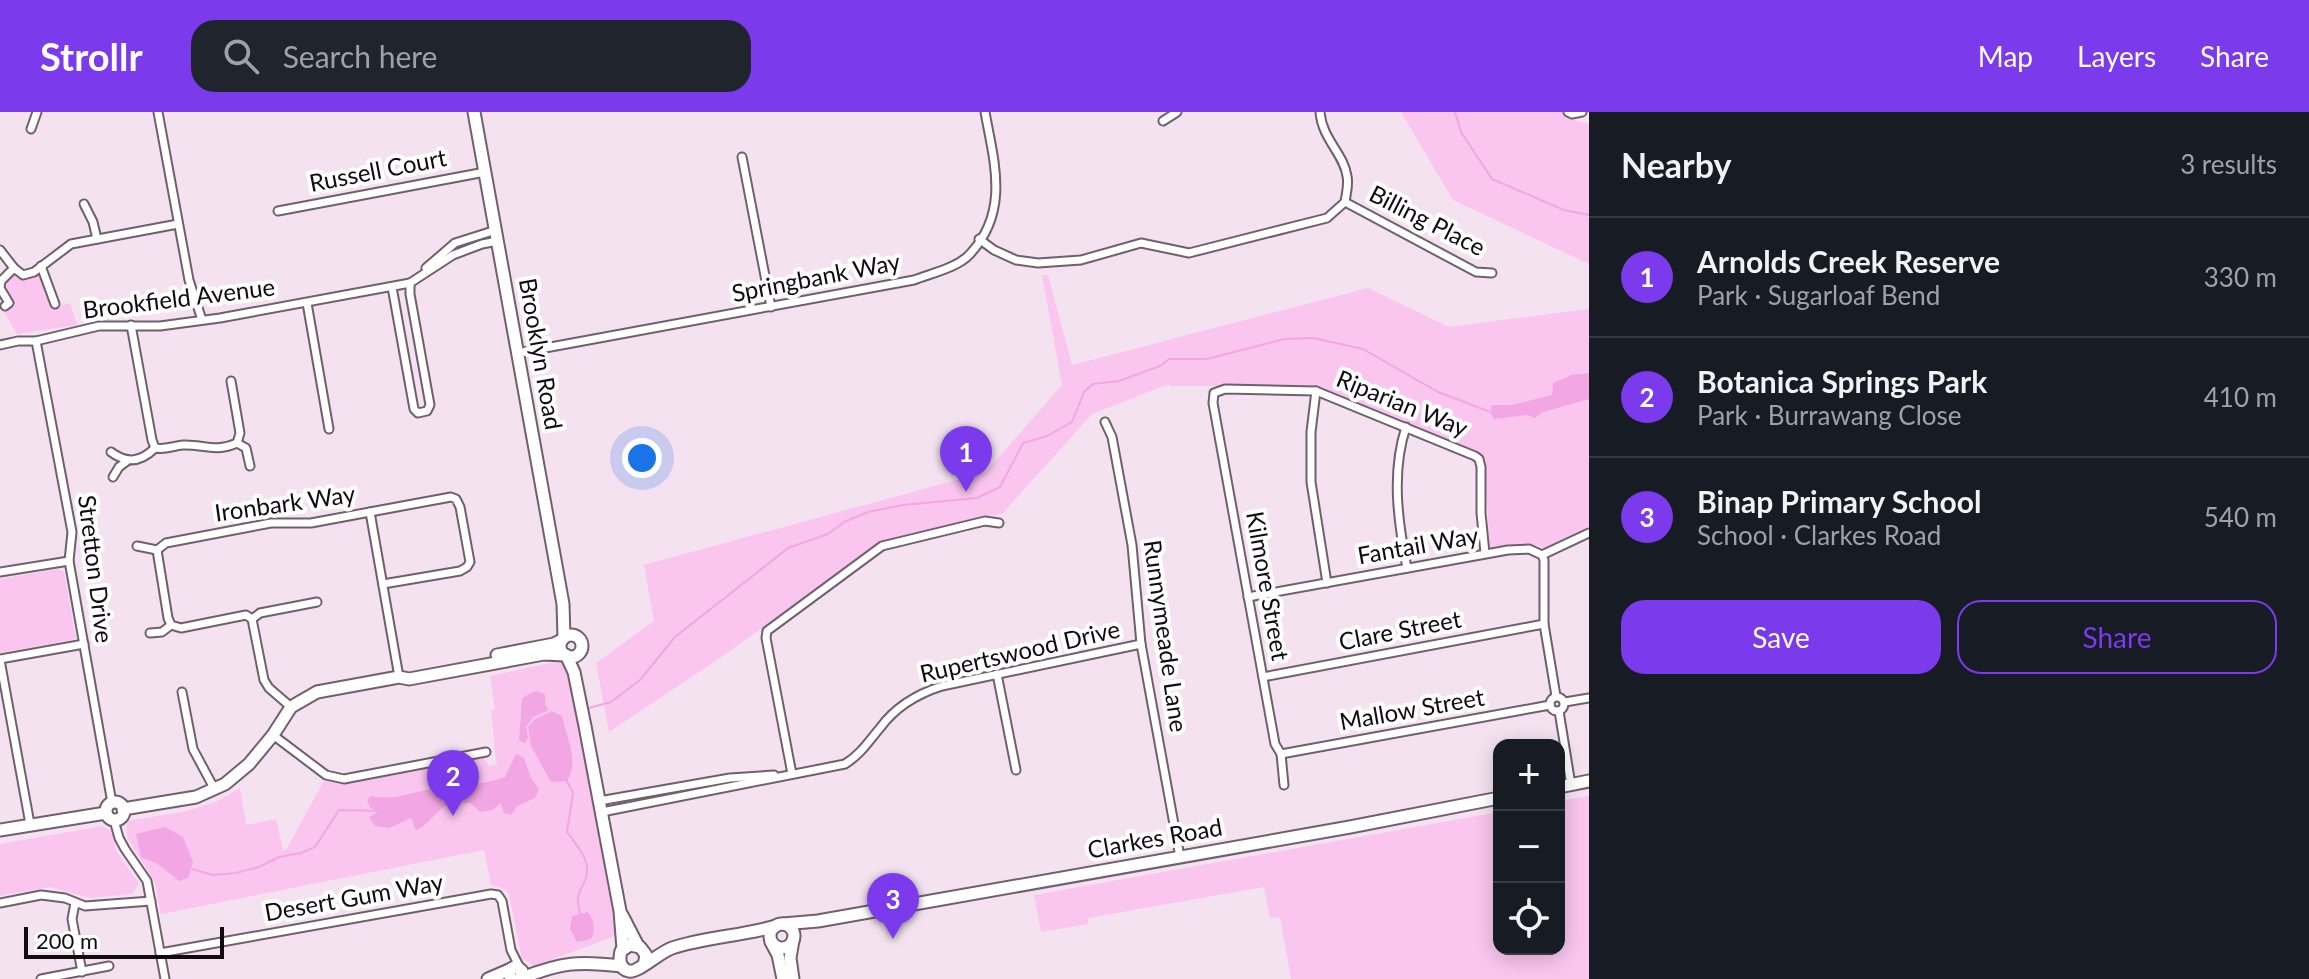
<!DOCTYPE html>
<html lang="en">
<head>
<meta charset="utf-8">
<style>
	body { margin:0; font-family:Lato,sans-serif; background:#20242c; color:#f1f3f6 }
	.controls { position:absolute; right:24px; bottom:24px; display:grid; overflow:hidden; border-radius:16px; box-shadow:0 4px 20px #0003 }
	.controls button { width:72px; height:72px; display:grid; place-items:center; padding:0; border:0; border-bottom:2px solid #363941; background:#171b24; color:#f1f3f6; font:40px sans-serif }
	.scale { position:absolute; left:24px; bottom:20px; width:200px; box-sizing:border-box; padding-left:8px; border:4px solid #110b10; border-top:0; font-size:22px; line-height:28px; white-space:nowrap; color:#110b10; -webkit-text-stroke:6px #fff; paint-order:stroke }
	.you { position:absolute; left:642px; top:346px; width:28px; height:28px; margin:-20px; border:6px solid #fff; border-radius:50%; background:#1a73e8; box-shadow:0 0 0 12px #1a73e833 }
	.badge { display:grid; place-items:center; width:52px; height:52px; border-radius:50%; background:#7c3aed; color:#fff; font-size:26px; font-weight:700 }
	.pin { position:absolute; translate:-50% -66px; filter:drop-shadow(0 2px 4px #0008) }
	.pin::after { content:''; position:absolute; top:42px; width:28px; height:24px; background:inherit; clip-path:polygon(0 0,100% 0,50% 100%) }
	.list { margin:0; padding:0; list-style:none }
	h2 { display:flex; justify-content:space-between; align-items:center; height:104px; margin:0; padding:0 32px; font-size:34px }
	h2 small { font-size:26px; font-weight:400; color:#9ea1a6 }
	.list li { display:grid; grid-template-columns:52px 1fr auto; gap:24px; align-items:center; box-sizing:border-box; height:120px; padding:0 32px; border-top:2px solid #363941 }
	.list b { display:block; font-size:30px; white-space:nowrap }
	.list p { margin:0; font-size:26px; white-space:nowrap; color:#9ea1a6 }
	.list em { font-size:26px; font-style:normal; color:#9ea1a6 }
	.actions { display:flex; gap:16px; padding:24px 32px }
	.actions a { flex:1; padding:18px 0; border:2px solid #7c3aed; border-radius:24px; text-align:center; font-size:28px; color:#7c3aed }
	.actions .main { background:#7c3aed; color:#fff }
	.icon { flex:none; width:44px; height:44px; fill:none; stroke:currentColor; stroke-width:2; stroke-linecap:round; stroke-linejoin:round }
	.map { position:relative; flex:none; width:1589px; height:867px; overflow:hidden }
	header { display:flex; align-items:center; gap:48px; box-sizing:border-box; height:112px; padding:0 40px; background:#7c3aed; color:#fff }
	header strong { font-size:38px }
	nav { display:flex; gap:44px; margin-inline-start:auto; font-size:28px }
	.search { width:560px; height:72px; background:#20242c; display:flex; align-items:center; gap:20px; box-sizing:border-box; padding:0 28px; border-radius:24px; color:#9ea1a6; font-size:30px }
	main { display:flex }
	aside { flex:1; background:#171b24 }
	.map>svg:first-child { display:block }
</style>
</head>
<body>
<header>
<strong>Strollr</strong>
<div class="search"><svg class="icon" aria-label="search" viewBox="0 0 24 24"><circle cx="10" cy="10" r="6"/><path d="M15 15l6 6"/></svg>Search here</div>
<nav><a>Map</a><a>Layers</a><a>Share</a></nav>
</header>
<main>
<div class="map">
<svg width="1589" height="867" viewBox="0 0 1589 867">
	<rect width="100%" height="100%" fill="#f4e2f0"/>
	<g fill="#fac5ef">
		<path d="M1401,0H1562L1566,6L1589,12V152L1453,88Z"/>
		<path d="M42,159L53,195L70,191L77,213L17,222L4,200L16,193L1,172L12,161L26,167Z"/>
		<path d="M1042,163H1048L1072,253L1368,176L1449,215L1589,197V417L1545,436L1533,433L1490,435L1484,344L1318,274H1170L1169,272L1092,302L1003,401L880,431L720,546L609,620L596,551L654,509L644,453L986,360L1062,273Z"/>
		<path d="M58,457L64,460L76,527L0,541V467Z"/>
		<path d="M564,548L572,556L623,821L534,854L522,847L509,782L502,776L491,773L484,738L161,802L155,771L127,725V709L183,700L216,690L240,676L246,713L276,707L283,738H286L327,663L345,669L483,644L489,654L497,652C493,634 494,618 491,599L495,597L490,564Z"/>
		<path d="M1589,684V867H1291L1280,805L1270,806L1264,775L1088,806V812L1041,820L1034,783L1499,700V837H1559V689Z"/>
		<path d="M103,714L111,719L117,740L139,772L132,782L90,786L50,775L0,784V732Z"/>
	</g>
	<g fill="#f2a6e3">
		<path d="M1589,261V287L1543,300L1535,306L1528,303L1494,307L1491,301V293H1512L1552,283L1553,271L1572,263Z"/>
		<path d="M535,579L545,582V592L549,598L533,605L526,615L528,625L525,631L519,628L522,586Z"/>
		<path d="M552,599L562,604C566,624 580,650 567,669L551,670L531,634L528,615L534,608Z"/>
		<path d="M516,642L524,646L531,666L539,677L535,686L517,694L511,703L504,701L501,691L492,698L481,700L470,691C464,691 455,690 449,692C436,697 430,713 416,718L411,706L389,716L375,714L369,705L380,699L370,696L367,688L371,684C396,690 416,678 441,675C462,672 485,673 505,665Z"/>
		<path d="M165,715L183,725L193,750L188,766L179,769L158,752L141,745L136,722Z"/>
		<path d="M588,800C594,809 596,817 591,827L577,830L570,817L572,804Z"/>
	</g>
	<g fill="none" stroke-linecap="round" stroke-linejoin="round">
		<g stroke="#f2a6e3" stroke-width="2">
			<path d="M1455,0L1461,20L1492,67L1564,98L1589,103"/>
			<path d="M589,596L611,590L640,568L675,525L788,436L828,422L844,410L868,400L903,393L977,386L1000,375L1023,331L1047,324L1072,310L1084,280L1093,272L1119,269L1160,254L1169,247H1207L1284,227L1313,226L1363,237L1438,280L1493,301"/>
			<path d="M567,669L573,681L567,720C575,731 588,745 587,759C586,778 573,775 580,802"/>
			<path d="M192,757L213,763L236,761L259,755L279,745L301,741L315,735L339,698L381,699"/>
		</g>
		<defs>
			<g id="street">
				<path d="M158,0L189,168L202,208"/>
				<path d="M1568,0L1572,2L1582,0"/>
				<path d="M1163,9L1177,0"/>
				<path d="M31,17L37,0"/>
				<path d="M742,45L771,195"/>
				<path d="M1345,90L1476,160L1492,161"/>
				<path d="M84,92L93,110L97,127"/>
				<path d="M278,99L485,60"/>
				<path d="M979,127L994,138L1016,148L1038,151L1081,148L1141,131L1189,141L1327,106L1345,90C1346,82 1349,73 1347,64C1344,42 1322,27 1320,0"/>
				<path d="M0,138L14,156L23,163L34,160L71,132L178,112"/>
				<path d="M41,154L55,192"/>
				<path d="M426,156L455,131L496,118"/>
				<path d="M392,175L414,297L418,301L427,299L430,293L410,182V171"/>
				<path d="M307,191L329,317"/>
				<path d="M5,194L9,191L0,176L1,169L14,156"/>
				<path d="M131,213L152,328L155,336C166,338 172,334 183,333C203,332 215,341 237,331L240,321L231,269"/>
				<path d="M36,229L72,420L69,449L112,691"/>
				<path d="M0,233L18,229H36L99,214H160L220,206L410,171L453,143L482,132L498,129"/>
				<path d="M518,241L914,168C932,161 957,156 970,142C1010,99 994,50 985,0"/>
				<path d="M1316,279L1311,320V370L1327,471"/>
				<path d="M1105,310L1112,325L1132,433L1141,532L1180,745"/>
				<path d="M1406,315C1391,360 1398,410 1407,456"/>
				<path d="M237,331L246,336L250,354"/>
				<path d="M111,340C127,352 141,350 155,336"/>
				<path d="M113,365L119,355L127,349"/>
				<path d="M370,400L451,385L456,387L460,395L470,450L467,455L460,459L383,472"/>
				<path d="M137,434L157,438L166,431L271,411H311L370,400L399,565"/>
				<path d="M157,438L168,506L171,513L181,516L246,503L252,507L264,568L269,576L291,595"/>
				<path d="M1542,443L1544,448V512L1556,584"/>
				<path d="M0,460L69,449"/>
				<path d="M1248,485L1508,438L1529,437L1542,443L1589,421"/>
				<path d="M252,507L260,501L317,490"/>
				<path d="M150,521L162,520L171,513"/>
				<path d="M0,547L84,532"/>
				<path d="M0,548L30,712"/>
				<path d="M997,562L1016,658"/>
				<path d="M1263,565L1544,512"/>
				<path d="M182,580L193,637L215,678"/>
				<circle cx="1557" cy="592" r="7"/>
				<path d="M1565,590L1589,586"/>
				<path d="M1559,599L1571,673"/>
				<path d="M273,623L326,663L344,667L486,640"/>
				<path d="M1281,642L1550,593"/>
				<path d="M792,662L766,526L767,519L882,434L985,409L999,411"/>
				<path d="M1284,673L1281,642L1275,632L1213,291L1214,281L1225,277L1316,279L1475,344L1479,347L1481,355V401L1485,441"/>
				<path d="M599,689L730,666L774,663"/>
				<path d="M602,700L845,652C861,642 868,630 880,616C896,594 917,582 942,574L1141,532"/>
				<path d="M114,708L119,726L125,737L147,769L165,867"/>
				<path d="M0,791L41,783L65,786L85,794L151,789"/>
				<path d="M75,791L72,807L82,860"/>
				<path d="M160,841L491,782L498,783L502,789L511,838L519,854"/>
				<path d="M41,867L109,854"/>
			</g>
			<g id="secondary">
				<path d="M474,0L563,492L564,526"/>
				<circle cx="571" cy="534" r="11"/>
				<path d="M497,543L554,532L562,528"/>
				<path d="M566,543L574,560L585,614L620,799L623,837"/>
				<path d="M1559,675L1589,669"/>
				<circle cx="115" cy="699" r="9"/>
				<path d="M123,697L196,685L225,672L249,652L273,623L291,595L317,580L399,565L409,567L544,542L565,543"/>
				<path d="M0,718L106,701"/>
				<path d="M622,803L638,834"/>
				<path d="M783,812L818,809L1350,715L1499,686"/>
				<circle cx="782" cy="824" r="12"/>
				<path d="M793,828L790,846L793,867"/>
				<path d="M771,830L778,843L783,867"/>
				<path d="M644,853L646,843L640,835L630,833L621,839C619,847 619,857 629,859C638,861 660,840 672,836C705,825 742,824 776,814"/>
				<path d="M522,866C562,850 579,849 622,854"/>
				<path d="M488,867L509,858"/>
				<path d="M511,867L509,858L516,854L522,859L521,867"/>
			</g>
		</defs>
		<use href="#street" stroke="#6f606c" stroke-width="11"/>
		<use href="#secondary" stroke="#6f606c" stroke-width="15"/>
		<use href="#street" stroke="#fff" stroke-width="7"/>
		<use href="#secondary" stroke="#fff" stroke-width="11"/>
	</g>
	<g text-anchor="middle" stroke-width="8" stroke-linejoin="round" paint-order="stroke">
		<g font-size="24" fill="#110b10" stroke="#fff">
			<text transform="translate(378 59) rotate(-11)" y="8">Russell Court</text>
			<text transform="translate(1427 109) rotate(27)" y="8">Billing Place</text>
			<text transform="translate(816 166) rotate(-11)" y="8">Springbank Way</text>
			<text transform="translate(179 187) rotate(-7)" y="8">Brookfield Avenue</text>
			<text transform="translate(540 242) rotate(80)" y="8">Brooklyn Road</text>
			<text transform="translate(1402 292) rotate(22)" y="8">Riparian Way</text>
			<text transform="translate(285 392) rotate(-8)" y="8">Ironbark Way</text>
			<text transform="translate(1418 434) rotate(-10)" y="8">Fantail Way</text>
			<text transform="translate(95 457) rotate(83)" y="8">Stretton Drive</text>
			<text transform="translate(1267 474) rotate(80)" y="8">Kilmore Street</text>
			<text transform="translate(1400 519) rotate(-11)" y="8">Clare Street</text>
			<text transform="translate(1165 524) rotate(82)" y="8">Runnymeade Lane</text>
			<text transform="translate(1020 540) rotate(-13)" y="8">Rupertswood Drive</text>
			<text transform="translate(1412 598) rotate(-10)" y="8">Mallow Street</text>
			<text transform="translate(1155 727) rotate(-10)" y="8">Clarkes Road</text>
			<text transform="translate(354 786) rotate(-10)" y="8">Desert Gum Way</text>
		</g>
	</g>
</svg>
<div class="controls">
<button>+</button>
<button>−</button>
<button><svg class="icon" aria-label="locate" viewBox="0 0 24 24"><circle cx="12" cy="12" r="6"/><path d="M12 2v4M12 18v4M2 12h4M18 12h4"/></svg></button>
</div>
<div class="scale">200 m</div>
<div class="you"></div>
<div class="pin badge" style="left:966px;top:380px">1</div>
<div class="pin badge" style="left:453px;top:704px">2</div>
<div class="pin badge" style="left:893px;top:827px">3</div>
</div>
<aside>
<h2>Nearby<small>3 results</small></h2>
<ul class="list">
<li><span class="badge">1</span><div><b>Arnolds Creek Reserve</b><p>Park · Sugarloaf Bend</p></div><em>330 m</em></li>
<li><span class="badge">2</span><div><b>Botanica Springs Park</b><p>Park · Burrawang Close</p></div><em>410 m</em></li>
<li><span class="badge">3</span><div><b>Binap Primary School</b><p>School · Clarkes Road</p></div><em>540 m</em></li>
</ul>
<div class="actions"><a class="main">Save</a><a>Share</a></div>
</aside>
</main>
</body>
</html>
